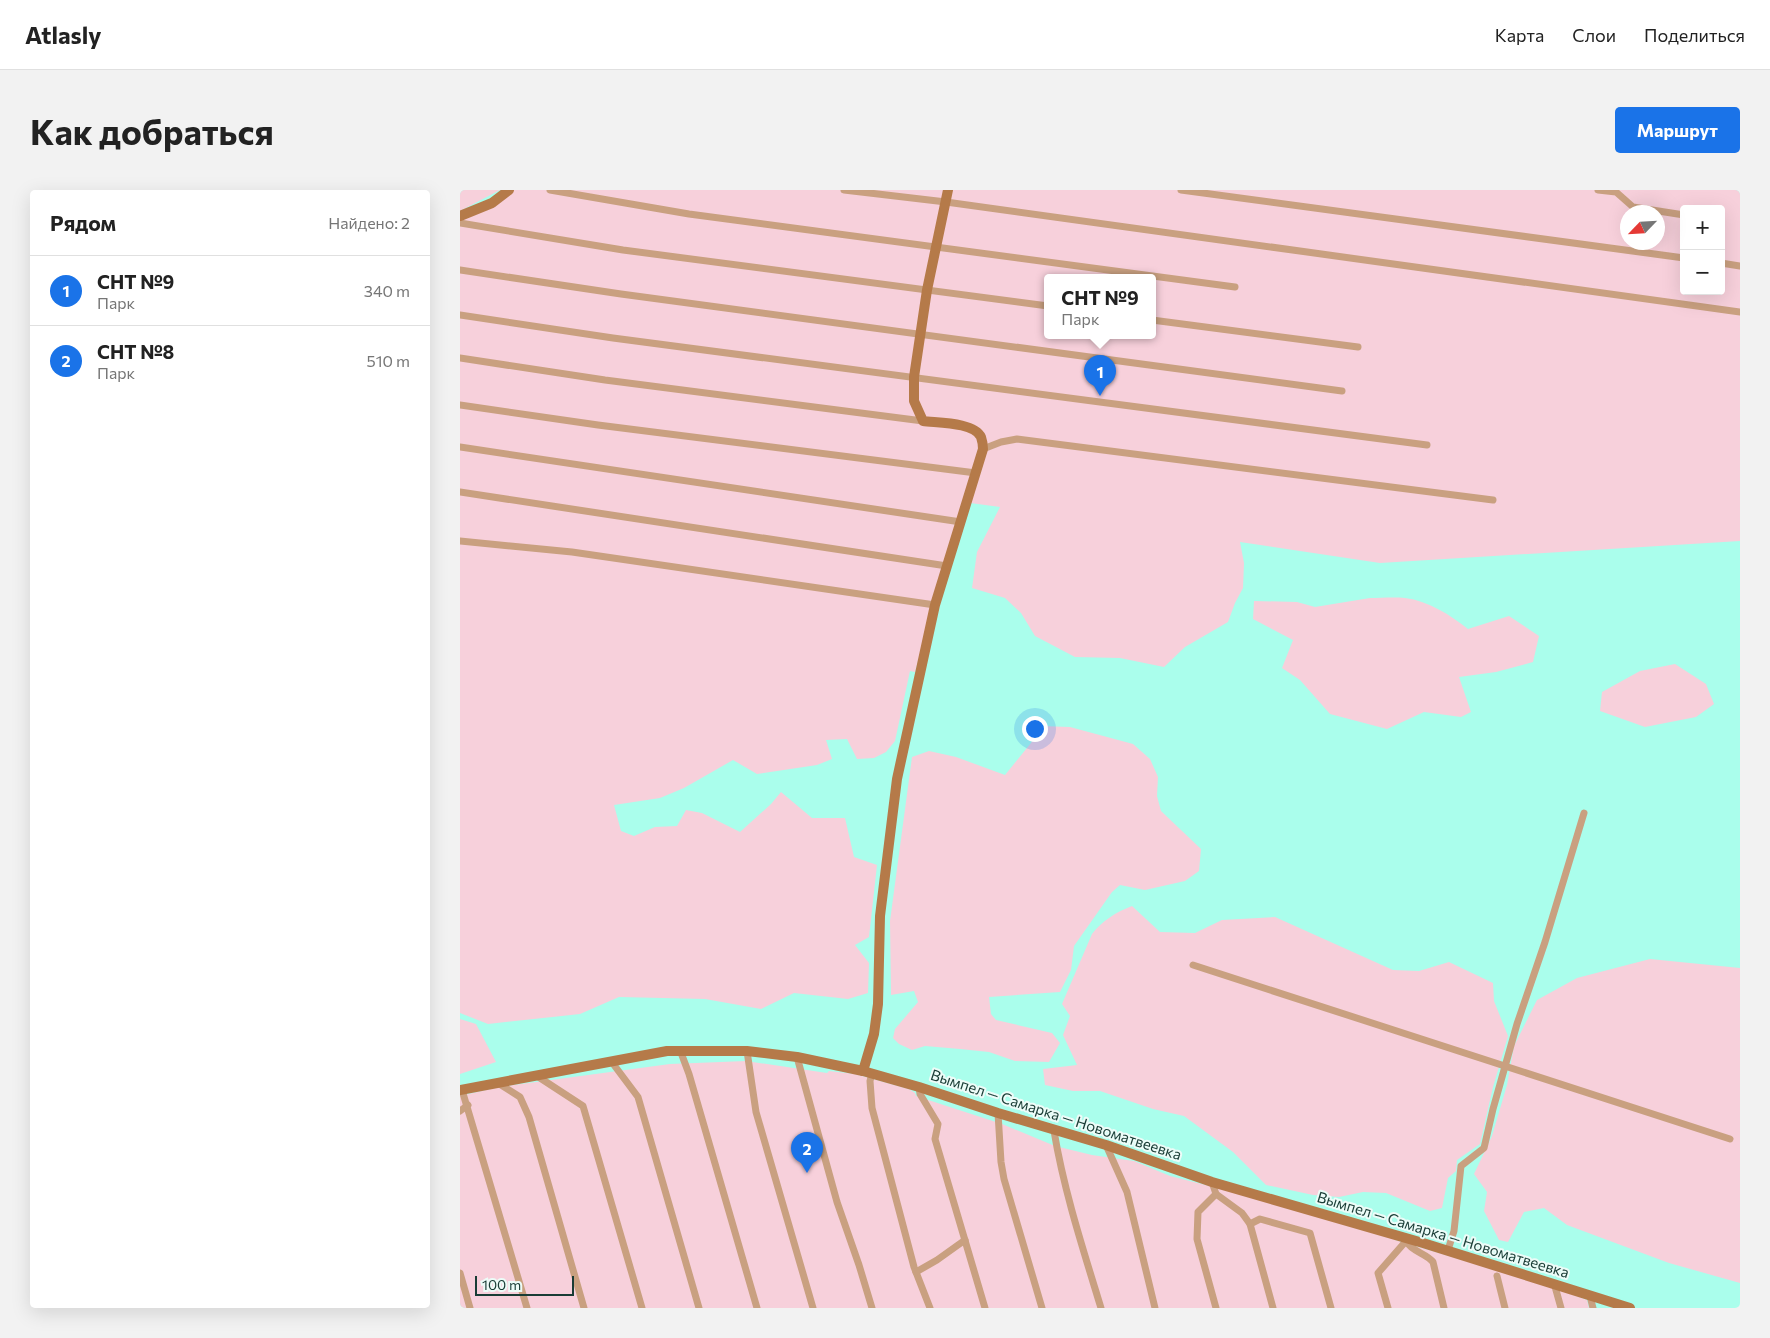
<!DOCTYPE html>
<html lang="ru">
<head>
<meta charset="utf-8">
<style>
	body { margin:0; font-family:Commissioner,sans-serif; background:#f2f2f2; color:#222 }
	.controls { position:absolute; right:15px; top:15px; display:grid; overflow:hidden; border-radius:5px; box-shadow:0 5px 20px #0002 }
	.controls button { width:45px; height:45px; display:grid; place-items:center; padding:0; border:0; border-bottom:1px solid #e0e0e0; background:#fff; color:#222; font:25px sans-serif }
	.compass { position:absolute; left:1160px; top:15px; width:45px; height:45px; border-radius:50%; background:#fff; box-shadow:0 5px 20px #0002; rotate:245deg }
	.scale { position:absolute; left:15px; bottom:12px; width:99px; box-sizing:border-box; padding-left:5px; border:2px solid #193c35; border-top:0; font-size:14px; line-height:18px; white-space:nowrap; color:#193c35; -webkit-text-stroke:4px #edfcf8; paint-order:stroke }
	.you { position:absolute; left:574px; top:538px; width:18px; height:18px; margin:-12px; border:4px solid #fff; border-radius:50%; background:#1a73e8; box-shadow:0 0 0 8px #1a73e833 }
	.badge { display:grid; place-items:center; width:32px; height:32px; border-radius:50%; background:#1a73e8; color:#fff; font-size:16px; font-weight:700 }
	.pin { position:absolute; translate:-50% -41px; filter:drop-shadow(0 1px 2px #0008) }
	.pin::after { content:''; position:absolute; top:26px; width:18px; height:15px; background:inherit; clip-path:polygon(0 0,100% 0,50% 100%) }
	.popup { position:absolute; left:584px; top:84px; width:112px; height:65px; box-sizing:border-box; display:grid; place-content:center; border-radius:5px; background:#fff; filter:drop-shadow(0 1px 4px #0005); font-size:16px; white-space:nowrap; color:#767676 }
	.popup b { font-size:19px; color:#222 }
	.popup::after { content:''; position:absolute; left:50%; top:100%; margin-left:-10px; border:10px solid transparent; border-top-color:#fff }
	.list { margin:0; padding:0; list-style:none }
	h2 { display:flex; justify-content:space-between; align-items:center; height:65px; margin:0; padding:0 20px; font-size:21px }
	h2 small { font-size:16px; font-weight:400; color:#767676 }
	.list li { display:grid; grid-template-columns:32px 1fr auto; gap:15px; align-items:center; box-sizing:border-box; height:70px; padding:0 20px; border-top:1px solid #e0e0e0 }
	.list b { display:block; font-size:19px; white-space:nowrap }
	.list p { margin:0; font-size:16px; white-space:nowrap; color:#767676 }
	.list em { font-size:16px; font-style:normal; color:#767676 }
	.map { position:relative; flex:none; width:1280px; height:1118px; overflow:hidden; border-radius:5px }
	header { display:flex; align-items:center; gap:30px; box-sizing:border-box; height:70px; padding:0 25px; background:#fff; border-bottom:1px solid #e0e0e0 }
	header strong { font-size:24px }
	nav { display:flex; gap:28px; margin-inline-start:auto; font-size:18px }
	.intro { display:flex; align-items:center; justify-content:space-between; box-sizing:border-box; height:120px; padding:0 30px }
	h1 { margin:0; font-size:35px }
	.button { padding:12px 22px; border-radius:5px; background:#1a73e8; color:#fff; font-size:18px; font-weight:700 }
	main { display:flex; gap:30px; padding:0 30px }
	aside { flex:1; background:#fff; border-radius:5px; box-shadow:0 5px 20px #0002 }
	.map>svg:first-child { display:block }
</style>
</head>
<body>
<header>
<strong>Atlasly</strong>
<nav><a>Карта</a><a>Слои</a><a>Поделиться</a></nav>
</header>
<div class="intro"><h1>Как добраться</h1><a class="button">Маршрут</a></div>
<main>
<aside>
<h2>Рядом<small>Найдено: 2</small></h2>
<ul class="list">
<li><span class="badge">1</span><div><b>СНТ №9</b><p>Парк</p></div><em>340 m</em></li>
<li><span class="badge">2</span><div><b>СНТ №8</b><p>Парк</p></div><em>510 m</em></li>
</ul>
</aside>
<div class="map">
<svg width="1280" height="1118" viewBox="0 0 1280 1118">
	<rect width="100%" height="100%" fill="#aafeec"/>
	<g fill="#f7d0db" fill-rule="evenodd">
		<path d="M0,0H40L0,21Z"/>
		<path d="M54,0H1280V351L920,373L780,352L784,373L783,398L775,413L768,432L725,457L704,477L660,468L615,467L575,446L561,423L545,408L512,398L517,362L540,317L503,312L455,482L450,481L435,551L426,562L414,568L397,569L387,549L366,550L372,569L357,575L297,584L273,570L224,598L200,608L154,615L161,641L174,646L195,637L217,636L226,620L242,623L280,642L311,614L321,602L352,628H385L394,667L417,675L409,747L395,755L409,773L408,803L388,809L334,803L301,819L245,809L159,807L120,824L28,834L0,823V29L38,13ZM1224,19H1261V101H1224ZM1168,22H1198V52H1168ZM588,87H692V145H588Z"/>
		<path d="M910,408C921,408 934,407 945,408C969,411 990,425 1008,439L1049,426L1079,446L1073,472L1036,482L999,487L1011,522L1001,527L964,522L927,539L870,524L840,490L822,478L833,450L793,429L794,411L837,412L855,417Z"/>
		<path d="M1215,474L1246,494L1254,514L1236,527L1185,537L1140,521L1142,502L1180,481Z"/>
		<path d="M580,536L610,537L673,554L690,569L698,587L697,606L701,621L741,659L739,681L725,691L685,700L660,695L652,702L614,756L611,780L600,802L529,807L531,824L536,830L592,843L600,853L589,872L555,871L529,862L500,859L465,856L452,860L439,854L433,848L435,839L458,812L454,801L431,805L430,731L452,567L469,561L496,567L545,585L571,553Z"/>
		<path d="M672,716L700,742L735,743L762,730L815,727L933,780L959,781L989,772L1033,793L1034,811L1048,846L1033,897L1020,954L997,970L996,981L988,988L982,1018L970,1021L926,1003L903,1002L879,1007L853,1005L806,995L773,962L724,926L693,919L640,901H613L585,895L583,879L617,875L603,845L610,826L602,814L632,744C642,731 656,722 672,716Z"/>
		<path d="M1190,769L1280,778V1093L1209,1073L1107,1035L1084,1018L1064,1022L1048,1052L1039,1050L1024,1021L1027,1002L1014,984L1032,946L1047,895L1054,856L1077,810L1117,788Z"/>
		<path d="M0,829L16,834L36,872L0,884Z"/>
		<path d="M286,871L367,883L369,881L395,884L449,899L455,903L456,906L542,934L595,956L632,965L674,971L710,986L785,1005L932,1047L935,1050L1091,1096L1127,1110L1129,1118H0V906L39,897L210,874Z"/>
	</g>
	<g fill="none" stroke-linecap="round" stroke-linejoin="round">
		<g stroke="#c9a080" stroke-width="7">
			<path d="M90,0L229,24L775,97"/>
			<path d="M384,0L486,12L1280,122"/>
			<path d="M721,0L1224,68"/>
			<path d="M1138,0L1156,2L1173,17L1224,25"/>
			<path d="M0,33L163,60L588,116"/>
			<path d="M1261,73L1280,76"/>
			<path d="M0,80L161,104L882,201"/>
			<path d="M0,125L153,148L967,255"/>
			<path d="M692,130L898,157"/>
			<path d="M0,168L145,190L463,231"/>
			<path d="M0,215L138,235L516,283"/>
			<path d="M0,257L501,332"/>
			<path d="M523,259L541,252L557,249L1033,310"/>
			<path d="M0,302L487,376"/>
			<path d="M0,351L112,362L475,415"/>
			<path d="M733,775L1270,949"/>
			<path d="M220,860L229,884L297,1118"/>
			<path d="M287,861L296,922L353,1118"/>
			<path d="M337,867L377,1012L399,1075L412,1118"/>
			<path d="M151,871L178,907L239,1118"/>
			<path d="M412,883L410,891L412,918L454,1077L470,1118"/>
			<path d="M77,886L123,916L182,1118"/>
			<path d="M38,893L60,907L69,927L124,1118"/>
			<path d="M459,897L460,904L478,934L475,949L525,1118"/>
			<path d="M2,900L67,1118"/>
			<path d="M0,921L8,915"/>
			<path d="M538,923L541,972L544,989L582,1118"/>
			<path d="M594,941C604,1001 623,1059 641,1118"/>
			<path d="M646,955L667,1002L695,1118"/>
			<path d="M752,992L756,1004L738,1022L737,1049L756,1118"/>
			<path d="M756,1004L782,1023L790,1034L813,1118"/>
			<path d="M790,1034L800,1029L850,1043L871,1118"/>
			<path d="M946,1051C952,1062 966,1063 973,1072L984,1118"/>
			<path d="M988,1060L994,1041L1001,976L1024,958L1033,919L1057,834L1085,752L1124,623"/>
			<path d="M456,1082L477,1070L505,1050"/>
			<path d="M0,1083L10,1118"/>
			<path d="M1037,1086L1045,1118"/>
			<path d="M1094,1093L1101,1118"/>
			<path d="M1130,1106L1133,1118"/>
			<path d="M928,1118L918,1083L946,1051L947,1048"/>
		</g>
		<g stroke="#b57a49" stroke-width="10">
			<path d="M0,26L32,13L49,0"/>
			<path d="M403,881L414,844L418,814L420,726L437,589L475,415L523,259C523,255 522,250 521,247C514,232 477,233 463,231L454,211V187L467,100L488,0"/>
			<path d="M0,900L207,861H287L337,867L403,881L459,897L538,923L646,955L752,992L963,1053L1170,1118"/>
		</g>
	</g>
	<g text-anchor="middle" stroke-width="4" stroke-linejoin="round" paint-order="stroke">
		<g font-size="15" fill="#193c35" stroke="#edfcf8">
			<text transform="translate(596 925) rotate(18)" y="5">Вымпел — Самарка — Новоматвеевка</text>
			<text transform="translate(983 1045) rotate(17)" y="5">Вымпел — Самарка — Новоматвеевка</text>
		</g>
	</g>
</svg>
<div class="controls">
<button>+</button>
<button>−</button>
</div>
<svg class="compass" viewBox="-18 -18 36 36"><path d="M0-13l5 13h-10z" fill="#e53935"/><path d="M0 13l5-13h-10z" fill="#767676"/></svg>
<div class="scale">100 m</div>
<div class="you"></div>
<div class="pin badge" style="left:640px;top:206px">1</div>
<div class="popup"><b>СНТ №9</b>Парк</div>
<div class="pin badge" style="left:347px;top:983px">2</div>
</div>
</main>
</body>
</html>
